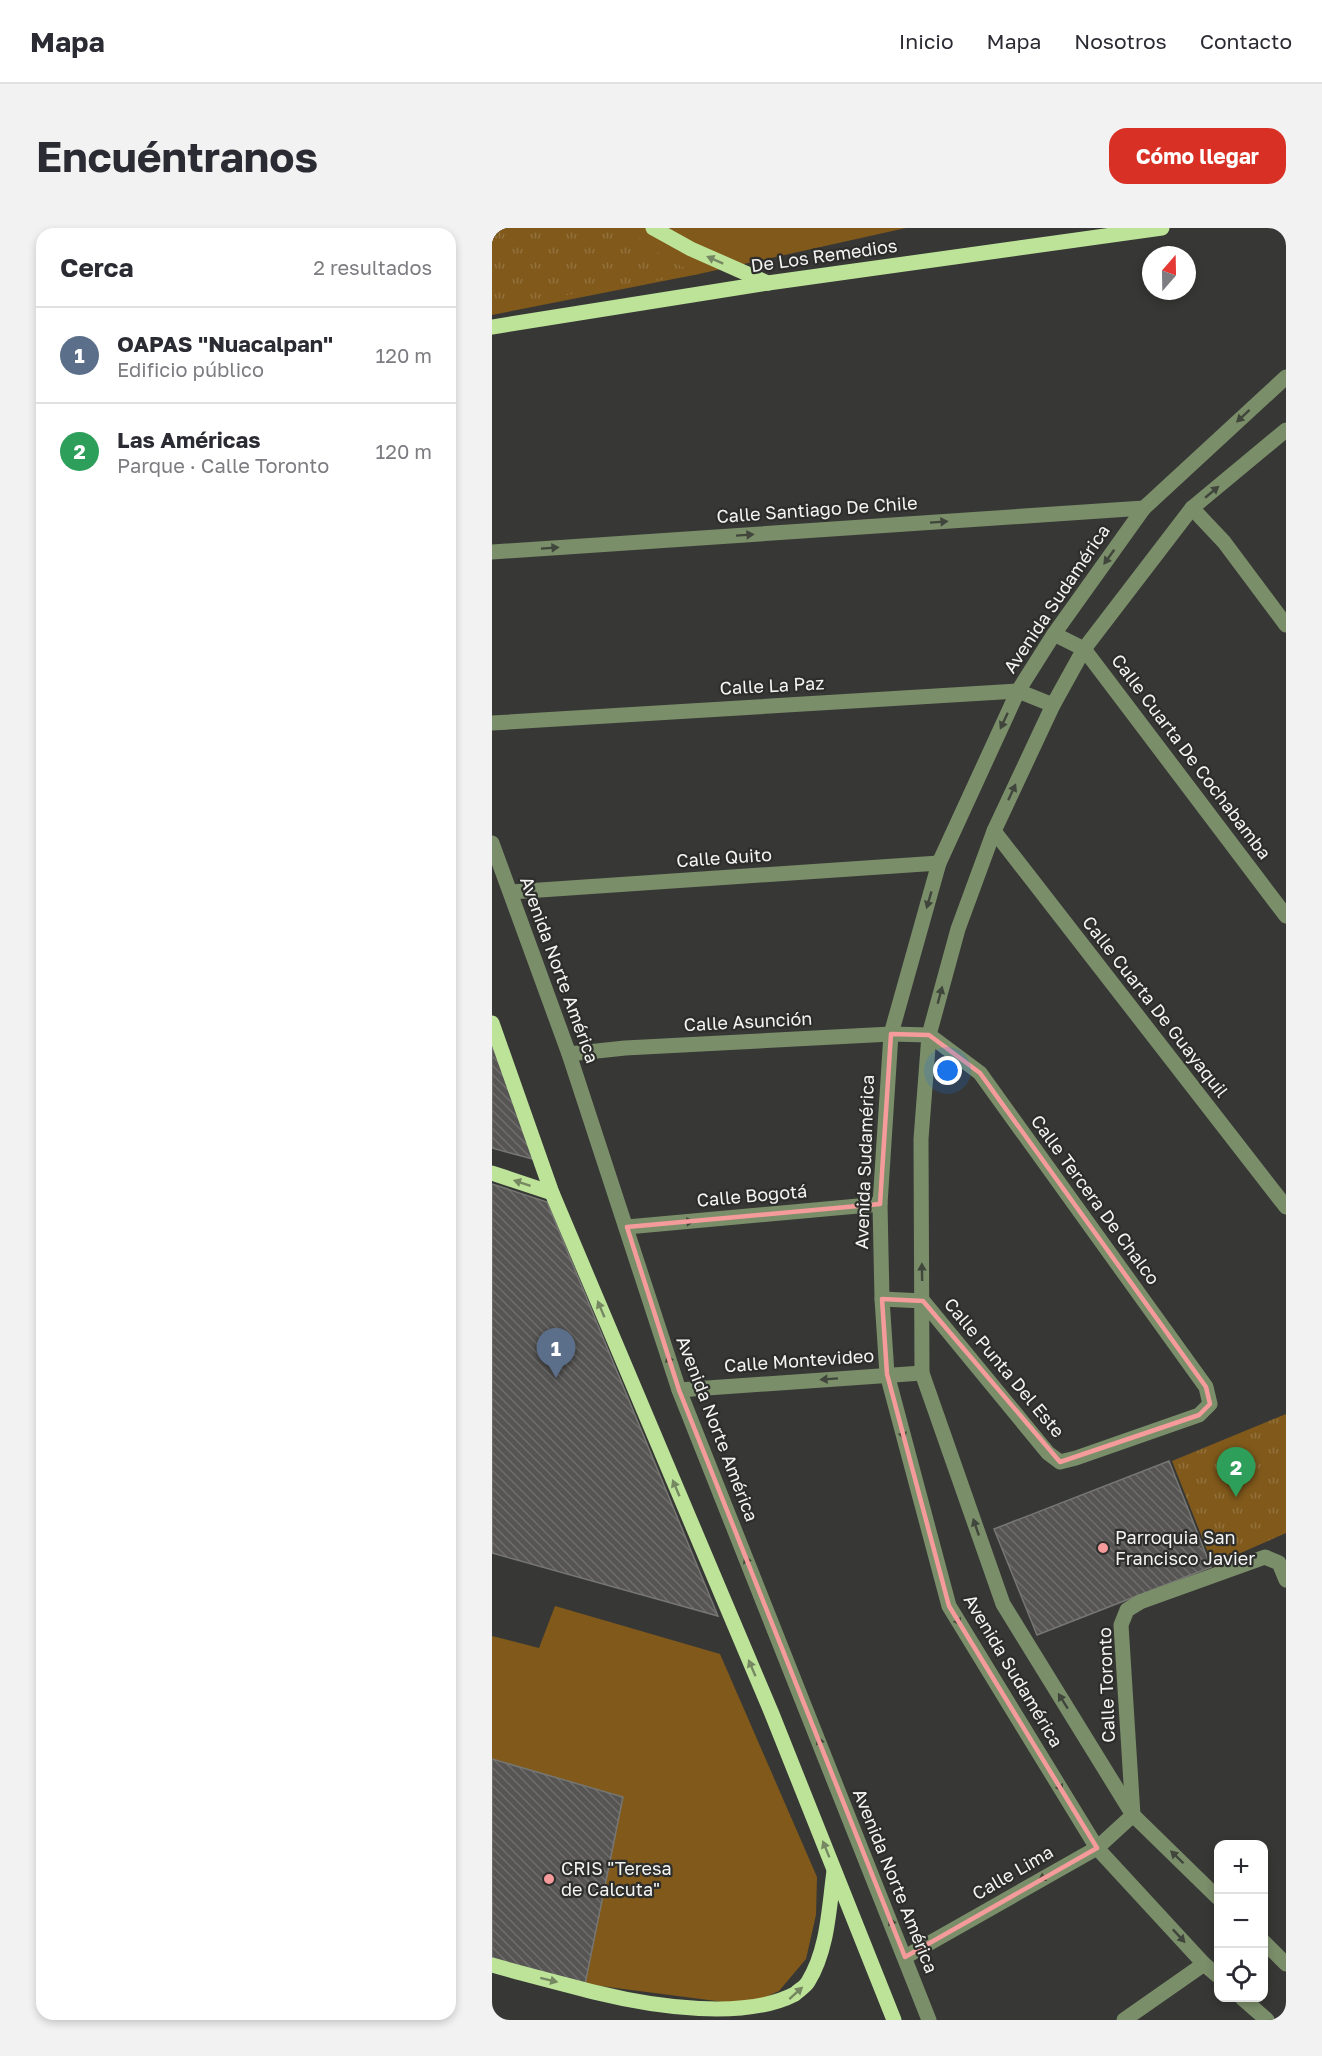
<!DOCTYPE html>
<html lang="es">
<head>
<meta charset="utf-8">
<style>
	body { margin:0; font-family:"Golos Text",sans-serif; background:#f2f2f3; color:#2b2b33 }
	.controls { position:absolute; right:18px; bottom:18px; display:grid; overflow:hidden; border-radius:12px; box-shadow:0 3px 9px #0003 }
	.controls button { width:54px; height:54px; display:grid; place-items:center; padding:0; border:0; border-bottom:2px solid #e1e1e2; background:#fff; color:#2b2b33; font:30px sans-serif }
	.compass { position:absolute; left:650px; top:18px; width:54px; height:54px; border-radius:50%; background:#fff; box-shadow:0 3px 9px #0003; rotate:20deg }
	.you { position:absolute; left:456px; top:843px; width:21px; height:21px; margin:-15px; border:4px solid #fff; border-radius:50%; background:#1a73e8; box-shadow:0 0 0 9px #1a73e833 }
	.badge { display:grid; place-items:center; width:39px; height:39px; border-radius:50%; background:#d93025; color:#fff; font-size:20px; font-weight:700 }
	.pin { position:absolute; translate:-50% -50px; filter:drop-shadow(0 2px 3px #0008) }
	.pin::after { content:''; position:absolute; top:32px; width:21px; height:18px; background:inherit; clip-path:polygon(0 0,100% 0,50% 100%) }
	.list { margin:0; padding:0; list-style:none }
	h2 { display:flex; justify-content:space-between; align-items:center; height:78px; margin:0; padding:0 24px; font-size:26px }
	h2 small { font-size:20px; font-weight:400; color:#7c7c81 }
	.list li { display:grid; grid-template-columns:39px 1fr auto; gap:18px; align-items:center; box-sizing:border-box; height:96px; padding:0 24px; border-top:2px solid #e1e1e2 }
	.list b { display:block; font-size:22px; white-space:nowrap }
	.list p { margin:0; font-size:20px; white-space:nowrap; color:#7c7c81 }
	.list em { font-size:20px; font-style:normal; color:#7c7c81 }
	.icon { flex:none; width:33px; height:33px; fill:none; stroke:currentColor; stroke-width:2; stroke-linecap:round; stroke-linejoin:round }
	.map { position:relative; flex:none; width:794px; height:1792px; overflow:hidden; border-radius:18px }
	header { display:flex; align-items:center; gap:36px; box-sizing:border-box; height:84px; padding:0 30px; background:#fff; border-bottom:2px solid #e1e1e2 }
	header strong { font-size:28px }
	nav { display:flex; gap:33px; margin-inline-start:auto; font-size:21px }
	.intro { display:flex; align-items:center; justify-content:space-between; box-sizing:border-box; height:144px; padding:0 36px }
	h1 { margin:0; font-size:42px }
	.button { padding:15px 27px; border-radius:18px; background:#d93025; color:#fff; font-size:21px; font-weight:700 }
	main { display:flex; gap:36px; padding:0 36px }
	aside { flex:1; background:#fff; border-radius:18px; box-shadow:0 3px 9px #0003 }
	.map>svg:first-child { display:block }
</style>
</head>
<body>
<header>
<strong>Mapa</strong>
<nav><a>Inicio</a><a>Mapa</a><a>Nosotros</a><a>Contacto</a></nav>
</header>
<div class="intro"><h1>Encuéntranos</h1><a class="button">Cómo llegar</a></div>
<main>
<aside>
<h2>Cerca<small>2 resultados</small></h2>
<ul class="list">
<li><span class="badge" style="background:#5c6f8a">1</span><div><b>OAPAS &quot;Nuacalpan&quot;</b><p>Edificio público</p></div><em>120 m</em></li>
<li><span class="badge" style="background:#2e9e5b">2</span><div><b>Las Américas</b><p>Parque · Calle Toronto</p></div><em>120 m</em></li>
</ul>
</aside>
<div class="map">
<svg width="794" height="1792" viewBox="0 0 794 1792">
	<defs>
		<pattern id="park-tufts" width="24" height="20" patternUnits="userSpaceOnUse" patternTransform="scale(1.5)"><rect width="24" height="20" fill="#80591b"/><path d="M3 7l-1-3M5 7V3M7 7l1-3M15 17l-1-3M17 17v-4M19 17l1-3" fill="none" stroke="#93713d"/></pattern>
		<pattern id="building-back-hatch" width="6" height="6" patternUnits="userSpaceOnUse" patternTransform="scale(1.5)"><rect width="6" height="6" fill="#565553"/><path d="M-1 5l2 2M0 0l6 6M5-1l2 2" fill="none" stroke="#6f6e6c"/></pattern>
	</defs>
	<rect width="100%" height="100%" fill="#373835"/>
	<g fill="#80591b">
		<path d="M0,0H414L207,46L0,87Z"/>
		<path d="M63,1378L228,1426L325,1649L324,1687L314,1731L287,1763L255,1777L93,1756L131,1569L0,1531V1408L47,1420Z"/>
	</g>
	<g fill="url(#park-tufts)">
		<path d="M0,0H138C161,23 177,34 207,46L0,79Z"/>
		<path d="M794,1186V1305L721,1337L680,1233Z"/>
	</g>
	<g fill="url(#building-back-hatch)" stroke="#767673" stroke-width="1.5">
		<path d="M0,817L44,932L0,920Z"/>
		<path d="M0,956L55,974L226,1388L0,1325Z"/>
		<path d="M677,1233L719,1339L545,1407L502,1301Z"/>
		<path d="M0,1531L131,1569L93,1756L0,1732Z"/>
	</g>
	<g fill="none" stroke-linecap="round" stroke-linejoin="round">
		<g stroke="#7b8e6a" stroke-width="15">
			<path d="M700,280L732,314L794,397"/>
			<path d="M0,324L652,280"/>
			<path d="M562,406L592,421L794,688"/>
			<path d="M0,495L526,463L561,477"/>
			<path d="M502,603L794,979"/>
			<path d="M0,615L77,826L187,1162L437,1792"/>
			<path d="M19,664L447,635"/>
			<path d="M77,826L133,820L399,806L437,807L488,845L714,1159L718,1176L707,1187L584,1230L568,1234L556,1225L431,1073L390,1071"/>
			<path d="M135,999L388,976"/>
			<path d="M187,1162L430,1145"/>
			<path d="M726,1670L641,1587L511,1376L430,1145L429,911L437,807L466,701L502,603L561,477L592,421L700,280L794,202"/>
			<path d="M772,1714L794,1736"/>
			<path d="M413,1729L605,1620L641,1587L629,1397L635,1382L648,1374L773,1329L787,1335L794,1352"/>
			<path d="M726,1748L712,1736L605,1620L457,1378L395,1146L390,1071L388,976L399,806L447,635L526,463L562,406L652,280L794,149"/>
			<path d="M750,1770L775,1792"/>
			<path d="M632,1792L712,1736"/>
		</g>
		<g stroke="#bde399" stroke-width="15">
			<path d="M161,0L199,21L276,55"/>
			<path d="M0,99L276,55L670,0"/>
			<path d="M0,795L60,965L280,1486L402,1792"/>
			<path d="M0,945L60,965"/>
			<path d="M0,1737C35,1747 71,1756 106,1765C163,1779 253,1792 303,1766C307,1762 313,1759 316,1754C336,1722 337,1679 342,1643"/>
		</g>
	</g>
	<defs><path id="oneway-solid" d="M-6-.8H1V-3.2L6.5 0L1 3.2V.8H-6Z" transform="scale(1.5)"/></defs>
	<g fill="#758862">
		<use href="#oneway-solid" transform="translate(223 32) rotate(-156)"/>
		<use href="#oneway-solid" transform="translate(30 955) rotate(-162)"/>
		<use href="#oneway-solid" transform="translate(109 1081) rotate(-113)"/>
		<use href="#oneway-solid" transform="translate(184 1260) rotate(-113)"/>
		<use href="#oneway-solid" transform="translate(260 1440) rotate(-113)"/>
		<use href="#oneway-solid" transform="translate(334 1621) rotate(-112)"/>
		<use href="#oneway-solid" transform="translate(57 1752) rotate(14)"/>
		<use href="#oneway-solid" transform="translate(304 1765) rotate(-42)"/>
	</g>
	<g fill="#40463b">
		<use href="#oneway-solid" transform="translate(751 188) rotate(137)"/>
		<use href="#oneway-solid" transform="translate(720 264) rotate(-40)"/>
		<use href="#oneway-solid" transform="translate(447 294) rotate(-4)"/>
		<use href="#oneway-solid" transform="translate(253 307) rotate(-4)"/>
		<use href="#oneway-solid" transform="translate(58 320) rotate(-4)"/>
		<use href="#oneway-solid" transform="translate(617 329) rotate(126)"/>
		<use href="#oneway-solid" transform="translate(512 493) rotate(115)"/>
		<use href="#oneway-solid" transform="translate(520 564) rotate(-65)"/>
		<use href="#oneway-solid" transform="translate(437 672) rotate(106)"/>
		<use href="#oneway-solid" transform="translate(448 767) rotate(-75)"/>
		<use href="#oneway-solid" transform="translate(193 994) rotate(-5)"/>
		<use href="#oneway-solid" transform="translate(430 1044) rotate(-91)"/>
		<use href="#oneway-solid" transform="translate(178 1135) rotate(-108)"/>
		<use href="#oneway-solid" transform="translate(337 1151) rotate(176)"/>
		<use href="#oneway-solid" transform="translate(410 1203) rotate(75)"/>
		<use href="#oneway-solid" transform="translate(484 1299) rotate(-109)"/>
		<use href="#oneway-solid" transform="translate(256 1336) rotate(-112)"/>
		<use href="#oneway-solid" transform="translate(464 1390) rotate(58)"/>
		<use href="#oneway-solid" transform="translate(571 1473) rotate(-122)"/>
		<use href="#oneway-solid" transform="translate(329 1517) rotate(-112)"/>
		<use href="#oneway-solid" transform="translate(566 1556) rotate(58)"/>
		<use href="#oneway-solid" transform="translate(685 1629) rotate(-136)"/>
		<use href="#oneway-solid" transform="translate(554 1648) rotate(150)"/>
		<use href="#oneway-solid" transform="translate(401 1698) rotate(-112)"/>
		<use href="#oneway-solid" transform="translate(687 1708) rotate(47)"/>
	</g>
	<path fill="none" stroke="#f59b9c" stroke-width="4.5" stroke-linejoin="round" d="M399,806L437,807L488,845L714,1159L718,1176L707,1187L568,1234L431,1073L390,1071L395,1146L457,1378L605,1620L413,1729L187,1162L135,999L388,976Z"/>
	<g fill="#f59b9c" stroke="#2d2e2b" stroke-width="2">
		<circle cx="611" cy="1320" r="6"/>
		<circle cx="57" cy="1651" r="6"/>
	</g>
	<g text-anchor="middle" stroke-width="4.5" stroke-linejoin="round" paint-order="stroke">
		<g font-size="18" fill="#f4f4f3" stroke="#2d2e2b">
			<text transform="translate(332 28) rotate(-8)" y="6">De Los Remedios</text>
			<text transform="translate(325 282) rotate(-4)" y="6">Calle Santiago De Chile</text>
			<text transform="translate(565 371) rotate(-56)" y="6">Avenida Sudamérica</text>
			<text transform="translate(280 458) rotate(-3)" y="6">Calle La Paz</text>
			<text transform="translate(699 529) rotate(53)" y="6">Calle Cuarta De Cochabamba</text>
			<text transform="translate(232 630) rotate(-4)" y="6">Calle Quito</text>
			<text transform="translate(67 742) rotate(70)" y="6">Avenida Norte América</text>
			<text transform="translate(663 779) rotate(52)" y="6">Calle Cuarta De Guayaquil</text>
			<text transform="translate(256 794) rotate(-3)" y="6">Calle Asunción</text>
			<text transform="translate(373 934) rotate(-88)" y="6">Avenida Sudamérica</text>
			<text transform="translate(260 968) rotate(-5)" y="6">Calle Bogotá</text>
			<text transform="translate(603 972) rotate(54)" y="6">Calle Tercera De Chalco</text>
			<text transform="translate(307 1133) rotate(-4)" y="6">Calle Montevideo</text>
			<text transform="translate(512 1140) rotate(50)" y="6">Calle Punta Del Este</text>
			<text transform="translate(225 1201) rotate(69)" y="6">Avenida Norte América</text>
			<text transform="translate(521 1443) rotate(59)" y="6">Avenida Sudamérica</text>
			<text transform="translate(615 1457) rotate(-92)" y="6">Calle Toronto</text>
			<text transform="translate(521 1645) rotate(-30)" y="6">Calle Lima</text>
			<text transform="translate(403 1653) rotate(68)" y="6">Avenida Norte América</text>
		</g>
		<g font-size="18" fill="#f4f4f3" stroke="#2d2e2b" text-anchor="start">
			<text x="623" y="1316">Parroquia San<tspan x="623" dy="21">Francisco Javier</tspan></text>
			<text x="69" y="1647">CRIS "Teresa<tspan x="69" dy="21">de Calcuta"</tspan></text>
		</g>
	</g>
</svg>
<div class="controls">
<button>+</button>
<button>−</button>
<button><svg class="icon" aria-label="locate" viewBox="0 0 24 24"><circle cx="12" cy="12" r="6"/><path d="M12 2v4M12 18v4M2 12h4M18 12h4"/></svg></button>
</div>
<svg class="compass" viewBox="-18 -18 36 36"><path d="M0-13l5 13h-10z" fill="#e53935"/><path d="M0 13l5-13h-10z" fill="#7c7c81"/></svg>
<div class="you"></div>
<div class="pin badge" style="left:64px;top:1150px;background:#5c6f8a">1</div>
<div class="pin badge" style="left:744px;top:1269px;background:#2e9e5b">2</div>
</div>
</main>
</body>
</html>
